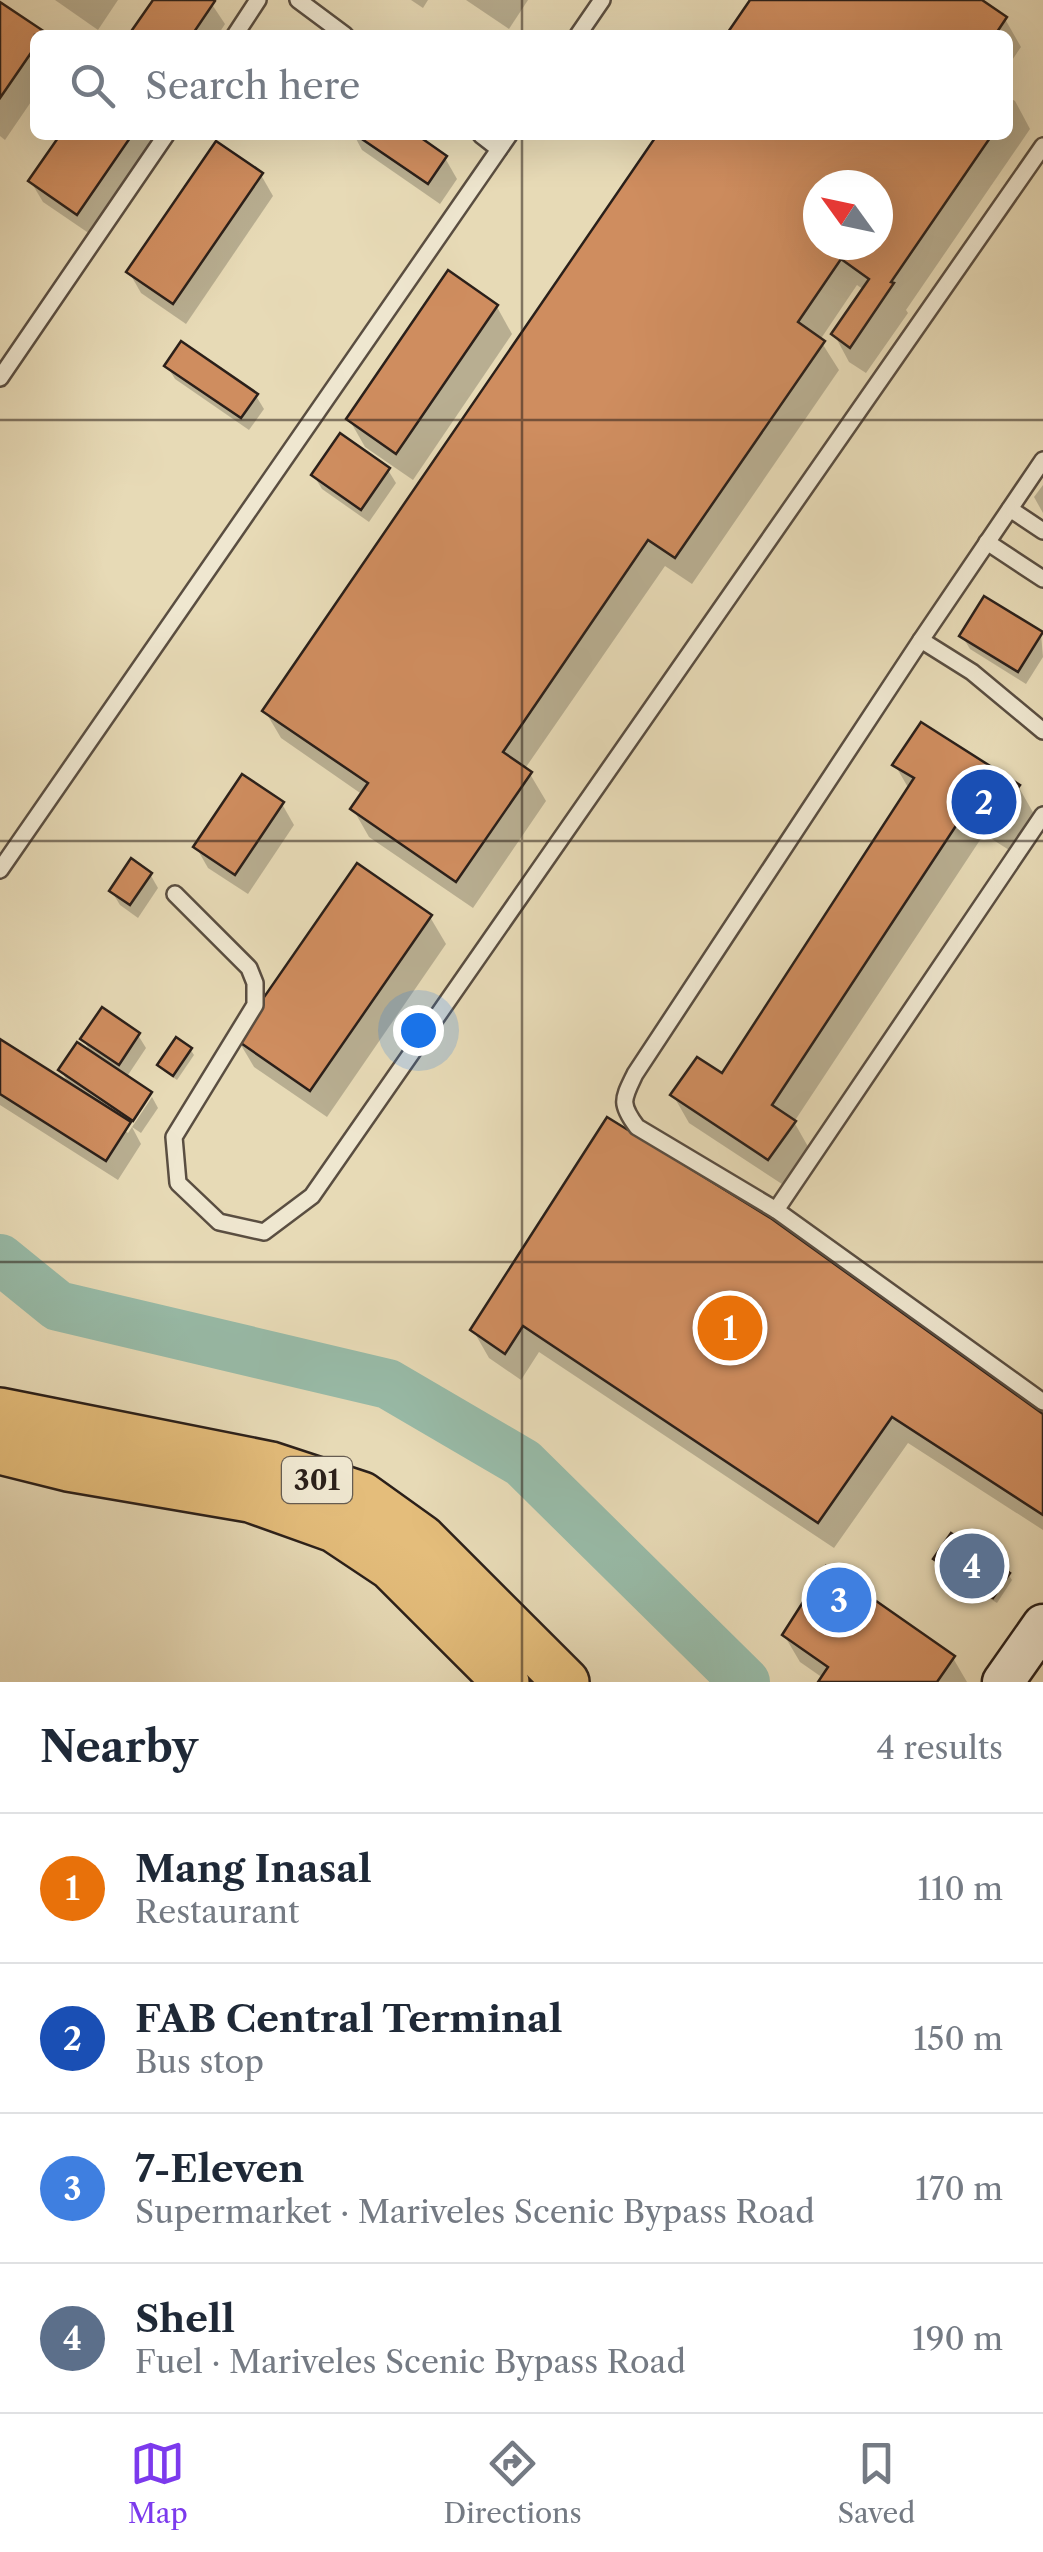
<!DOCTYPE html>
<html lang="en">
<head>
<meta charset="utf-8">
<style>
	body { margin:0; font-family:"Libre Caslon Text",serif; background:#f2f2f3; color:#1f2937 }
	.compass { position:absolute; left:803px; top:170px; width:90px; height:90px; border-radius:50%; background:#fff; box-shadow:0 10px 40px #0002; rotate:303deg }
	.you { position:absolute; left:418px; top:1030px; width:35px; height:35px; margin:-25px; border:8px solid #fff; border-radius:50%; background:#1a73e8; box-shadow:0 0 0 15px #1a73e833 }
	.badge { display:grid; place-items:center; width:65px; height:65px; border-radius:50%; background:#7c3aed; color:#fff; font-size:32px; font-weight:700 }
	.pin { position:absolute; translate:-50% -50%; border:5px solid #fff; box-shadow:0 2px 10px #0006 }
	.list { margin:0; padding:0; list-style:none }
	h2 { display:flex; justify-content:space-between; align-items:center; height:130px; margin:0; padding:0 40px; font-size:42px }
	h2 small { font-size:32px; font-weight:400; color:#747a83 }
	.list li { display:grid; grid-template-columns:65px 1fr auto; gap:30px; align-items:center; box-sizing:border-box; height:150px; padding:0 40px; border-top:2px solid #e0e1e3 }
	.list b { display:block; font-size:38px; white-space:nowrap }
	.list p { margin:0; font-size:32px; white-space:nowrap; color:#747a83 }
	.list em { font-size:32px; font-style:normal; color:#747a83 }
	.icon { flex:none; width:55px; height:55px; fill:none; stroke:currentColor; stroke-width:2; stroke-linecap:round; stroke-linejoin:round }
	.map { position:relative; flex:none; width:1043px; height:1682px; overflow:hidden }
	.search { position:absolute; background:#fff; box-shadow:0 10px 40px #0002; left:30px; right:30px; top:30px; height:110px; display:flex; align-items:center; gap:25px; box-sizing:border-box; padding:0 35px; border-radius:15px; color:#747a83; font-size:38px }
	.sheet { height:730px; background:#fff }
	nav { display:flex; justify-content:space-around; align-items:center; box-sizing:border-box; height:140px; border-top:2px solid #e0e1e3; background:#fff; font-size:28px; color:#747a83 }
	nav a { display:grid; justify-items:center; gap:5px }
	nav .on { color:#7c3aed }
	.map>svg:first-child { display:block }
</style>
</head>
<body>
<div class="map">
<svg width="1043" height="1682" viewBox="0 0 1043 1682">
	<rect width="100%" height="100%" fill="#e7dab6"/>
	<filter id="stains"><feTurbulence type="fractalNoise" baseFrequency=".002" numOctaves="4"/><feColorMatrix values="0 0 0 0 .2 0 0 0 0 .09 0 0 0 0 .02 0 0 0 .5 -.17"/></filter>
	<radialGradient id="worn" r=".72"><stop offset=".6" stop-color="#630" stop-opacity="0"/><stop offset="1" stop-color="#630" stop-opacity=".3"/></radialGradient>
	<g fill="#0003" fill-rule="evenodd">
		<path d="M55,0H118L98,30Z"/>
		<path d="M156,0H209L225,24L218,35H134Z"/>
		<path d="M411,0H428L423,8Z"/>
		<path d="M466,0H528L509,29Z"/>
		<path d="M753,0H977L1005,19L1021,47L1008,66V35H729Z"/>
		<path d="M0,5L43,35H35V96L5,140L0,136Z"/>
		<path d="M1008,97L1015,101L1030,129L906,310L908,313L866,373L849,362L834,334L864,290L857,285L820,340L839,370L692,584L665,566L524,770L530,774L546,801L473,908L369,837L353,809L363,795L281,738L265,711L660,135H1008ZM818,185H878V245H818Z"/>
		<path d="M63,135H158L90,234L43,202L31,182Z"/>
		<path d="M354,135H412L445,158L457,179L440,204L362,150Z"/>
		<path d="M261,175L273,196L186,324L141,293L129,272Z"/>
		<path d="M497,307L512,334L413,480L365,447L349,419Z"/>
		<path d="M167,366L256,396L264,409L249,430L175,379Z"/>
		<path d="M388,470L396,483L369,522L322,489L314,476Z"/>
		<path d="M1043,485V513L1034,497Z"/>
		<path d="M1041,634L1043,657L1026,684L970,649L962,636Z"/>
		<path d="M895,765L1018,786L1034,814L1009,850L984,834L794,1122L810,1150L785,1186L689,1123L673,1095L723,1077L909,789Z"/>
		<path d="M282,804L294,825L248,894L208,868L196,847Z"/>
		<path d="M150,874L158,888L138,918L120,905L112,892Z"/>
		<path d="M430,917L446,944L327,1117L254,1067L238,1040Z"/>
		<path d="M138,1035L146,1048L126,1078L151,1096H146L124,1130L128,1133L132,1127L141,1144L118,1180L0,1105V1042L69,1085L61,1070L92,1055L83,1039Z"/>
		<path d="M190,1049L194,1055L177,1080L164,1071L160,1065Z"/>
		<path d="M152,1097L158,1108L141,1133L132,1127Z"/>
		<path d="M607,1121L1043,1417V1530L908,1443L834,1548L539,1352L521,1380L489,1358L473,1330Z"/>
		<path d="M936,1560L1008,1574L1012,1580L997,1603L940,1566Z"/>
		<path d="M784,1635L953,1658L967,1682H821L823,1678L800,1662Z"/>
	</g>
	<g fill="none" stroke-linecap="round" stroke-linejoin="round">
		<path stroke="#98bba8" stroke-width="50" d="M0,1259L58,1306L388,1384L523,1463L745,1682"/>
	</g>
	<g fill="#cf8d5f" stroke="#2b201a" stroke-width="2.5" fill-rule="evenodd">
		<path d="M153,0H214L215,1L192,35H133L130,33Z"/>
		<path d="M750,0H982L1007,17L995,35H726Z"/>
		<path d="M0,2L45,32L43,35H35V47L0,98Z"/>
		<path d="M60,135H132L77,215L28,181Z"/>
		<path d="M356,135H417L447,156L428,184Z"/>
		<path d="M657,135H992L891,282L894,283L850,348L831,334L869,279L841,259L798,322L825,341L675,558L648,540L503,752L532,772L456,882L350,809L368,783L262,711ZM818,185H878V245H818Z"/>
		<path d="M216,141L263,173L173,304L126,272Z"/>
		<path d="M448,270L498,305L396,454L346,419Z"/>
		<path d="M181,341L258,394L241,418L164,366Z"/>
		<path d="M340,433L390,468L361,510L311,475Z"/>
		<path d="M984,596L1043,632L1018,672L959,636Z"/>
		<path d="M921,722L1020,785L992,824L967,809L772,1105L796,1121L768,1160L670,1095L697,1057L722,1073L914,778L892,765Z"/>
		<path d="M242,774L284,802L235,875L193,847Z"/>
		<path d="M131,858L152,873L130,905L109,891Z"/>
		<path d="M357,863L432,915L310,1091L235,1039Z"/>
		<path d="M102,1007L140,1033L119,1065L80,1039Z"/>
		<path d="M176,1037L192,1048L173,1076L157,1065Z"/>
		<path d="M0,1039L131,1122L106,1161L0,1094Z"/>
		<path d="M77,1042L152,1092L133,1121L58,1070Z"/>
		<path d="M607,1117L772,1219L1043,1414V1515L892,1417L818,1523L523,1326L505,1354L470,1330Z"/>
		<path d="M951,1533L1010,1573L993,1598L933,1559Z"/>
		<path d="M826,1566L955,1656L937,1682H818L828,1667L782,1635Z"/>
	</g>
	<g fill="none" stroke-linecap="round" stroke-linejoin="round">
		<defs>
			<g id="service">
				<path d="M298,0L345,35"/>
				<path d="M235,35L258,0"/>
				<path d="M578,35L602,0"/>
				<path d="M481,135L499,149"/>
				<path d="M0,378L166,135"/>
				<path d="M1043,460L921,640L635,1074C623,1099 619,1103 637,1127L776,1210L1043,1402"/>
				<path d="M1010,509L1043,531"/>
				<path d="M987,542L1043,579"/>
				<path d="M921,640L972,672L1043,731"/>
				<path d="M0,870L509,135"/>
				<path d="M175,894L249,968L255,983V1005L174,1137L178,1183L219,1222L264,1232L312,1196L1043,146"/>
				<path d="M776,1210L1043,815"/>
			</g>
			<path id="secondary" d="M1003,1682L1043,1625"/>
			<g id="primary">
				<path d="M0,1411L271,1465L362,1495L422,1538L566,1682"/>
				<path d="M0,1451L68,1468L250,1499L334,1529L391,1567L506,1682"/>
			</g>
		</defs>
		<use href="#service" stroke="#5a4e41" stroke-width="20"/>
		<use href="#secondary" stroke="#2b201a" stroke-width="45"/>
		<use href="#primary" stroke="#2b201a" stroke-width="50"/>
		<use href="#service" stroke="#efe7d0" stroke-width="15"/>
		<use href="#secondary" stroke="#efe7d0" stroke-width="40"/>
		<use href="#primary" stroke="#e4bd7b" stroke-width="45"/>
	</g>
	<path fill="none" stroke="#2b201a" stroke-width="2.5" stroke-opacity="0.55" d="M522,0V35M522,135V1682M0,420H1043M0,841H1043M0,1262H1043"/>
	<g text-anchor="middle" stroke-width="8" stroke-linejoin="round" paint-order="stroke">
		<rect fill="#efe7d0" stroke="#665c51" stroke-width="2.5" x="282" y="1457" width="70" height="46" rx="8"/>
		<g font-size="28" font-weight="bold" fill="#2b201a">
			<text x="317" y="1490">301</text>
		</g>
	</g>
	<rect width="100%" height="100%" filter="url(#stains)"/>
	<rect width="100%" height="100%" fill="url(#worn)"/>
</svg>
<svg class="compass" viewBox="-18 -18 36 36"><path d="M0-13l5 13h-10z" fill="#e53935"/><path d="M0 13l5-13h-10z" fill="#747a83"/></svg>
<div class="you"></div>
<div class="pin badge" style="left:730px;top:1328px;background:#e8710a">1</div>
<div class="pin badge" style="left:984px;top:802px;background:#1a4fb4">2</div>
<div class="pin badge" style="left:839px;top:1600px;background:#3f7fe0">3</div>
<div class="pin badge" style="left:972px;top:1566px;background:#5c6f8a">4</div>
<div class="search"><svg class="icon" aria-label="search" viewBox="0 0 24 24"><circle cx="10" cy="10" r="6"/><path d="M15 15l6 6"/></svg>Search here</div>
</div>
<section class="sheet">
<h2>Nearby<small>4 results</small></h2>
<ul class="list">
<li><span class="badge" style="background:#e8710a">1</span><div><b>Mang Inasal</b><p>Restaurant</p></div><em>110 m</em></li>
<li><span class="badge" style="background:#1a4fb4">2</span><div><b>FAB Central Terminal</b><p>Bus stop</p></div><em>150 m</em></li>
<li><span class="badge" style="background:#3f7fe0">3</span><div><b>7-Eleven</b><p>Supermarket · Mariveles Scenic Bypass Road</p></div><em>170 m</em></li>
<li><span class="badge" style="background:#5c6f8a">4</span><div><b>Shell</b><p>Fuel · Mariveles Scenic Bypass Road</p></div><em>190 m</em></li>
</ul>
</section>
<nav>
<a class="on"><svg class="icon" aria-label="map" viewBox="0 0 24 24"><path d="M3 6l6-2 6 2 6-2v14l-6 2-6-2-6 2zM9 4v14M15 6v14"/></svg>Map</a>
<a><svg class="icon" aria-label="directions" viewBox="0 0 24 24"><path d="M12 3l9 9-9 9-9-9zM9 14v-3h6M13 9l2 2-2 2"/></svg>Directions</a>
<a><svg class="icon" aria-label="saved" viewBox="0 0 24 24"><path d="M7 4h10v16l-5-4-5 4z"/></svg>Saved</a>
</nav>
</body>
</html>
